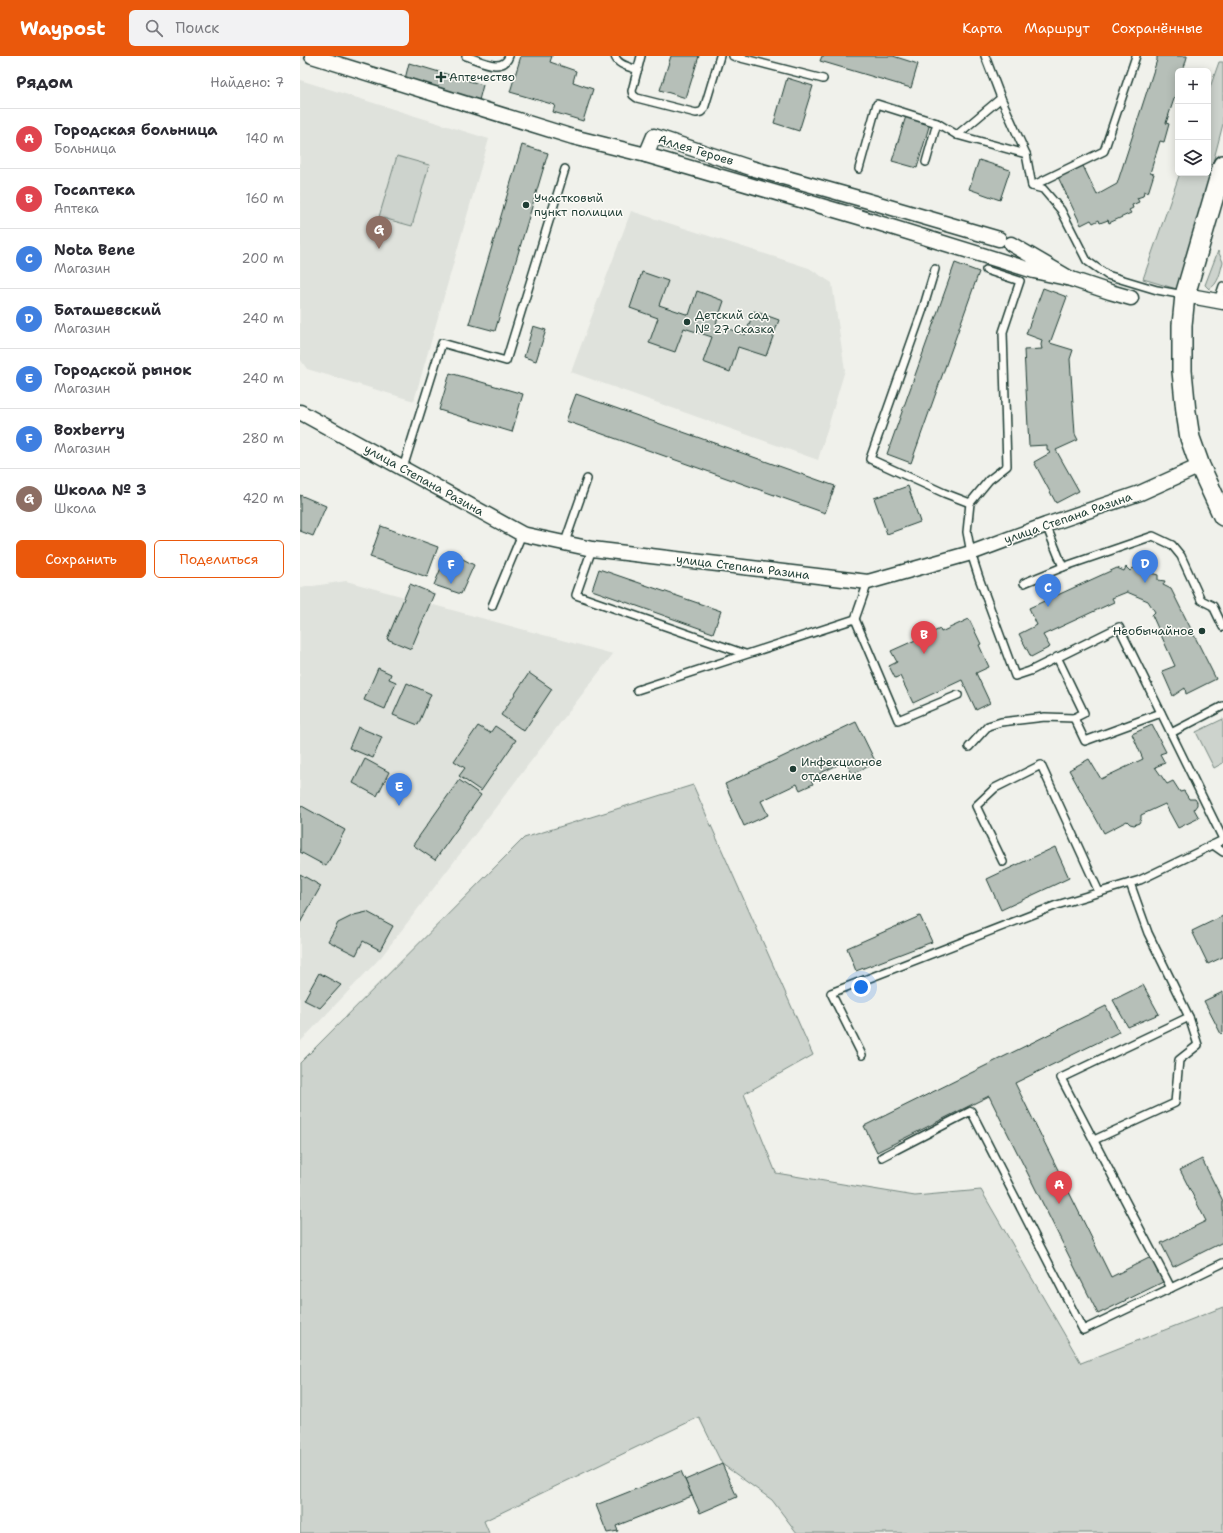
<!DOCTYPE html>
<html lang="ru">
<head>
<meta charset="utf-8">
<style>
	body { margin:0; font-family:"Shantell Sans",sans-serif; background:#f2f2f3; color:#2b2b33 }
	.controls { position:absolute; right:12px; top:12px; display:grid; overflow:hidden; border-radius:6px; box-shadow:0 2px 10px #0003 }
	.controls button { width:36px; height:36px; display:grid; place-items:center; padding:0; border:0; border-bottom:1px solid #e1e1e2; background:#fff; color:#2b2b33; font:20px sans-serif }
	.you { position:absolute; left:561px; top:931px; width:14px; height:14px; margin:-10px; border:3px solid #fff; border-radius:50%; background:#1a73e8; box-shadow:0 0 0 6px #1a73e833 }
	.badge { display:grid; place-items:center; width:26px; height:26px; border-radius:50%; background:#ea580c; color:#fff; font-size:13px; font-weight:700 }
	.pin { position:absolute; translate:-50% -33px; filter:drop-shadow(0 1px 2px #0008) }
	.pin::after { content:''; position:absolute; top:21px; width:14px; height:12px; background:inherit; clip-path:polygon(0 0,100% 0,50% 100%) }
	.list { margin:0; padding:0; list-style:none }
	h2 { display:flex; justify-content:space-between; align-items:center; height:52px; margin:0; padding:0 16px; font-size:17px }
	h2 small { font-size:13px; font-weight:400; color:#7c7c81 }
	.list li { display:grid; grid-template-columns:26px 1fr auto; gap:12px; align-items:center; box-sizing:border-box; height:60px; padding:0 16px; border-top:1px solid #e1e1e2 }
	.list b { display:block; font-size:15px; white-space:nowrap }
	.list p { margin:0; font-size:13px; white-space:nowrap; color:#7c7c81 }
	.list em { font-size:13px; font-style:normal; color:#7c7c81 }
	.actions { display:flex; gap:8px; padding:12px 16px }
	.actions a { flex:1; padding:9px 0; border:1px solid #ea580c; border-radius:6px; text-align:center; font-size:14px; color:#ea580c }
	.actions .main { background:#ea580c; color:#fff }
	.icon { flex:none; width:22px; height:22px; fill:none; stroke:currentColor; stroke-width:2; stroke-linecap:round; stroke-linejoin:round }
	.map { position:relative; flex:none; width:923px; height:1477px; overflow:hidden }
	header { display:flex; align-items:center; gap:24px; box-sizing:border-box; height:56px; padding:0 20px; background:#ea580c; color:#fff }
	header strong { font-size:19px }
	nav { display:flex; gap:22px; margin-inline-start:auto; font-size:14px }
	.search { width:280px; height:36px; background:#f2f2f3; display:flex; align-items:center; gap:10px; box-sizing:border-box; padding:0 14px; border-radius:6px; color:#7c7c81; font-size:15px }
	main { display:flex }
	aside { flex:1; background:#fff }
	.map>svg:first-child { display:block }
</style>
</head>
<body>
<header>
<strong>Waypost</strong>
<div class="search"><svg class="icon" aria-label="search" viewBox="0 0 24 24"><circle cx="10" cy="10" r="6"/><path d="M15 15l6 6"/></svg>Поиск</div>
<nav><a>Карта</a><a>Маршрут</a><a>Сохранённые</a></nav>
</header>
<main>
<aside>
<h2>Рядом<small>Найдено: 7</small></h2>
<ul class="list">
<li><span class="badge" style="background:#e0444e">A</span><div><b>Городская больница</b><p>Больница</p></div><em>140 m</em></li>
<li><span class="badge" style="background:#e0444e">B</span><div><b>Госаптека</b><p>Аптека</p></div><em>160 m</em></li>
<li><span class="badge" style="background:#3f7fe0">C</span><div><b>Nota Bene</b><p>Магазин</p></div><em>200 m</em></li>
<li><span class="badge" style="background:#3f7fe0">D</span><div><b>Баташевский</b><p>Магазин</p></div><em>240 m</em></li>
<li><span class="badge" style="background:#3f7fe0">E</span><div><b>Городской рынок</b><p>Магазин</p></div><em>240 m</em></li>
<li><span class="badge" style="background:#3f7fe0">F</span><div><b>Boxberry</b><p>Магазин</p></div><em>280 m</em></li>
<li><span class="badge" style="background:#8d6e63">G</span><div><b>Школа № 3</b><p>Школа</p></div><em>420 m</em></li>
</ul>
<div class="actions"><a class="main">Сохранить</a><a>Поделиться</a></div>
</aside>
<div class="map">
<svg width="923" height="1477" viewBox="0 0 923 1477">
	<rect width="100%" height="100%" fill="#f0f1eb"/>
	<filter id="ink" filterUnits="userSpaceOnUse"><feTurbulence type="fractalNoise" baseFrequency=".025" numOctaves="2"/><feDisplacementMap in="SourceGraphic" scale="8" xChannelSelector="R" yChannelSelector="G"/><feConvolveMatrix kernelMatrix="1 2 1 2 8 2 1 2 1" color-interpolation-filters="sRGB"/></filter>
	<g filter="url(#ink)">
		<g fill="#dfe2dc">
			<path d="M0,24L189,83L114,345L7,313L0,303Z"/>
			<path d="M331,155L509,212L532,227L545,314L518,404L271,316Z"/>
			<path d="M46,525L313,598L81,901L0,986V532Z"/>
		</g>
		<g fill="#cdd3cd" stroke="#768880">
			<path d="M919,6H923V68L880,234L843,223L880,117H908V37Z"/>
			<path d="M97,100L129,109L112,170L79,161Z"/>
			<path d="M918,195L923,206C920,216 919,228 909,233L905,229Z"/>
			<path d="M923,663V707L914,712L896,676Z"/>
			<path d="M393,729L513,999L444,1038L476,1117L615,1140L681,1134L781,1307L923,1251V1477H497L472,1444L422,1408L399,1361L184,1465L189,1477H0V1007L224,782Z"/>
		</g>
		<g fill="#b6bfb8" stroke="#1f3d34">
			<path d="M221,0H252L250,6L276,15L273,26L293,33L283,65L253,56L255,49L210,36Z"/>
			<path d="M371,0H399L386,42L360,34Z"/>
			<path d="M522,0H593L618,8L611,32L520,5Z"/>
			<path d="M857,0H887V1L883,15H878V34H877L866,67L869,68L864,86L860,85L850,117L854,118L848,137L844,135L843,140L837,142L839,146L832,149L833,152L829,154L831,157L809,167L808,164L800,167L799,164L793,167L791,164L781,169L758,121L783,110L797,139L817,128L857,4Z"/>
			<path d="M109,7L183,29L178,48L104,27Z"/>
			<path d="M487,22L513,30L499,75L474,67Z"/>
			<path d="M606,60L630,67L617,112L592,105Z"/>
			<path d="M222,89L248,97L195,275L169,268Z"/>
			<path d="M679,104L710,114L700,144L669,133Z"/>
			<path d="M655,207L679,216L611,407L587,398Z"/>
			<path d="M342,216L368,225L359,249L389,259L397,235L424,245L416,268L445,279L454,255L479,264L466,300L438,291L430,316L403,306L412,281L384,272L375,296L349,287L358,262L330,252Z"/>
			<path d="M743,232L767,241L750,287L773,294L770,303L775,378L778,384L756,394L779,435L756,447L734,406L750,397L747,393V389L729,390L724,294L742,293L741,289L742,284L726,278Z"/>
			<path d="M233,270L246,274L236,305L224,301Z"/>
			<path d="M150,317L223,338L212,376L139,354Z"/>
			<path d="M276,338L535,430L525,457L266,365Z"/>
			<path d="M608,430L620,466L587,478L574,442Z"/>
			<path d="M0,439L26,450L13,480L0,475Z"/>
			<path d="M81,470L138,491L127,521L70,501Z"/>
			<path d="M148,495L174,509L161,538L134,529Z"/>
			<path d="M826,511L830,515L833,512L858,519V524L865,525L863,529L871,533L916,623L886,638L885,632L873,640L862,615L875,610L852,559L855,556L848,545L827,536L812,542L814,546L743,579L750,591L731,601L719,578L737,569L729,552L817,512L824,515Z"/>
			<path d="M299,513L421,555L413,577L292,534Z"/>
			<path d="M110,528L134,538L111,593L87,583Z"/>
			<path d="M669,563L681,588L679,589L689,611L676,617L690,647L676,654L662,624L613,647L600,620L595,622L589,610L597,606L591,595L640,573L641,576Z"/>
			<path d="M78,612L91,618L89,623L96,626L85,653L64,644Z"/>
			<path d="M229,617L252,633L224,675L201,659Z"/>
			<path d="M107,627L131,638L118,669L93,659Z"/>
			<path d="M556,666L576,707L552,718L546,705L510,722L513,728L500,734L497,728L461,745L468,759L444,770L425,728Z"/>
			<path d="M852,669L866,696L860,698L865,707L855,711L867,728L873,725L880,736L884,735L889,743H895L897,746V749L894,753L899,762L878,772L865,748L841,759V763L839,767L834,769L830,768L827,765L804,777L769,714L789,703L801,723L843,703L832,678Z"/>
			<path d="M178,670L190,677L195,670L216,684L181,735L159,720L165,712L154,705Z"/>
			<path d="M58,671L82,681L73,702L49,692Z"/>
			<path d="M65,703L89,716L77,740L53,727Z"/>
			<path d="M159,724L181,739L135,804L113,789Z"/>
			<path d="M0,749L45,774L26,810L0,796Z"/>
			<path d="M755,791L769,822L701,854L687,823Z"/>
			<path d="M0,818L21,830L0,867Z"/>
			<path d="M67,856L93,870L80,894L63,885L56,899L28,885L38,867L54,859Z"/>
			<path d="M620,860L632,886L556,915L547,892Z"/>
			<path d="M923,860V901L908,908L892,875Z"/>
			<path d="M19,917L41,929L20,952L4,944Z"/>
			<path d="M843,929L859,958L828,971L813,944Z"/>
			<path d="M923,936V976L921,978L904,945Z"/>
			<path d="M806,950L819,976L715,1027L811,1221L853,1200L865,1225L798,1258L689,1040L577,1096L564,1070Z"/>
			<path d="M902,1103L923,1145V1186L873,1211L861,1187L906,1165L880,1114Z"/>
			<path d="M422,1408L437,1441L400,1457L385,1424Z"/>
			<path d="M381,1415L392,1440L316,1470L318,1475L307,1477L296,1449Z"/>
		</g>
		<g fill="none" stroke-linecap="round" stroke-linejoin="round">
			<defs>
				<g id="lane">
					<path d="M166,0C179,4 203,18 209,0"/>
					<path d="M315,0C317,9 330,11 338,14"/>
					<path d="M341,0L332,35L333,39L337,42L396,57L401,56L404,53L420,0"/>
					<path d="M433,0L523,23"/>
					<path d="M685,0L701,42L726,98L732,130L743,133L761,154L787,205L807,219L857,234L884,239"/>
					<path d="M657,79L701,42"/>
					<path d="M626,106L637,67"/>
					<path d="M559,113L577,48L637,67L657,79L726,98"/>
					<path d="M732,130L804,95L836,0"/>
					<path d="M635,213L623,253L570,403L644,437L670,447"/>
					<path d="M686,214L720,225L703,276L707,410L689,424L670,447L667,476L671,497L679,522L715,620L730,615L819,571L923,783"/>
					<path d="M918,245L923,230"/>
					<path d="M103,412L142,287L206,305L265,113"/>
					<path d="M746,469L763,511"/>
					<path d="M265,486L287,423"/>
					<path d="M292,493L276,539L445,598"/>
					<path d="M724,527L763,511L853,480L872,489L881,500L901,544L913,550L923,571"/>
					<path d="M192,550L222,478"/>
					<path d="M555,563L598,664L658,639"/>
					<path d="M757,601L784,657L774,662L785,685L861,657"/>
					<path d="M337,634L555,563L568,526"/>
					<path d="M871,677L923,650"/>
					<path d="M669,691L688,670L701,666L745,661L774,662"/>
					<path d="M913,789L923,796"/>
					<path d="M703,806L676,750L695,732L741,709L799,836"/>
					<path d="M830,827L848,877L889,961L761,1022L871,1232"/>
					<path d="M562,999L531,937L757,849L840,824L923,784"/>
					<path d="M794,1084L875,1047L879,1004L898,989L889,961"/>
					<path d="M582,1101L671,1055L783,1274L923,1207"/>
				</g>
				<g id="street">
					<path d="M12,0L273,81L346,99L354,80L451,112L565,144L699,183"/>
					<path d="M346,99L559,161L734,215L771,223"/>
					<path d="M711,188L771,223L810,236L831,242"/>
					<path d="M885,239L923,246"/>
					<path d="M0,356L222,478L292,493L568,526L671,497L746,469L840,437L900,410"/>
				</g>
				<path id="secondary" d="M923,109L885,239L882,269V315L886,356L890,382L900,410L923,460"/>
			</defs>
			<use href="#lane" stroke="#1f3d34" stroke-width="10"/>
			<use href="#street" stroke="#1f3d34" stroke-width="17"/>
			<use href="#secondary" stroke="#1f3d34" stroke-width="22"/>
			<use href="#lane" stroke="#fdfcf7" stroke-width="7"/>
			<use href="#street" stroke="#fdfcf7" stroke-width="14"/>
			<use href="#secondary" stroke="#fdfcf7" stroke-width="19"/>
		</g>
	</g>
	<g fill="#1f3d34" stroke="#fdfcf7" stroke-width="1.5">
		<path d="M139 15h4v4h4v4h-4v4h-4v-4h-4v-4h4z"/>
		<circle cx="226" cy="149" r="4"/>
		<circle cx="387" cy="266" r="4"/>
		<circle cx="902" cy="575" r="4"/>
		<circle cx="493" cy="713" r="4"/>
	</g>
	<g text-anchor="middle" stroke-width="3" stroke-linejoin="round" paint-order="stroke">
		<g font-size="12" fill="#1f3d34" stroke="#fdfcf7" text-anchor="start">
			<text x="149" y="25">Аптечество</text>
			<text x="234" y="146">Участковый<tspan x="234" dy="14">пункт полиции</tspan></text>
			<text x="395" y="263">Детский сад<tspan x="395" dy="14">№ 27 Сказка</tspan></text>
			<text x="894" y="579" text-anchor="end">Необычайное</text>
			<text x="501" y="710">Инфекционое<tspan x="501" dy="14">отделение</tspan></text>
		</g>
		<g font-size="12" fill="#1f3d34" stroke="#fdfcf7">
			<text transform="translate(396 94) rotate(17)" y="4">Аллея Героев</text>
			<text transform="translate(124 424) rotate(29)" y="4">улица Степана Разина</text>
			<text transform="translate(768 462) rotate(-19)" y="4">улица Степана Разина</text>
			<text transform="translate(443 511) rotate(7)" y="4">улица Степана Разина</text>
		</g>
	</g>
</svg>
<div class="controls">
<button>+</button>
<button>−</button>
<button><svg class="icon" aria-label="layers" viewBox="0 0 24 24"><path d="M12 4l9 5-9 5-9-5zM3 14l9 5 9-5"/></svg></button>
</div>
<div class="you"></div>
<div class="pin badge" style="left:759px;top:1148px;background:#e0444e">A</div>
<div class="pin badge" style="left:624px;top:598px;background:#e0444e">B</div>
<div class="pin badge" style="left:748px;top:551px;background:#3f7fe0">C</div>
<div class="pin badge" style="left:845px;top:527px;background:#3f7fe0">D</div>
<div class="pin badge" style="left:99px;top:750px;background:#3f7fe0">E</div>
<div class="pin badge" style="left:151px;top:528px;background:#3f7fe0">F</div>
<div class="pin badge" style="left:79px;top:193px;background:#8d6e63">G</div>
</div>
</main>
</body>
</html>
